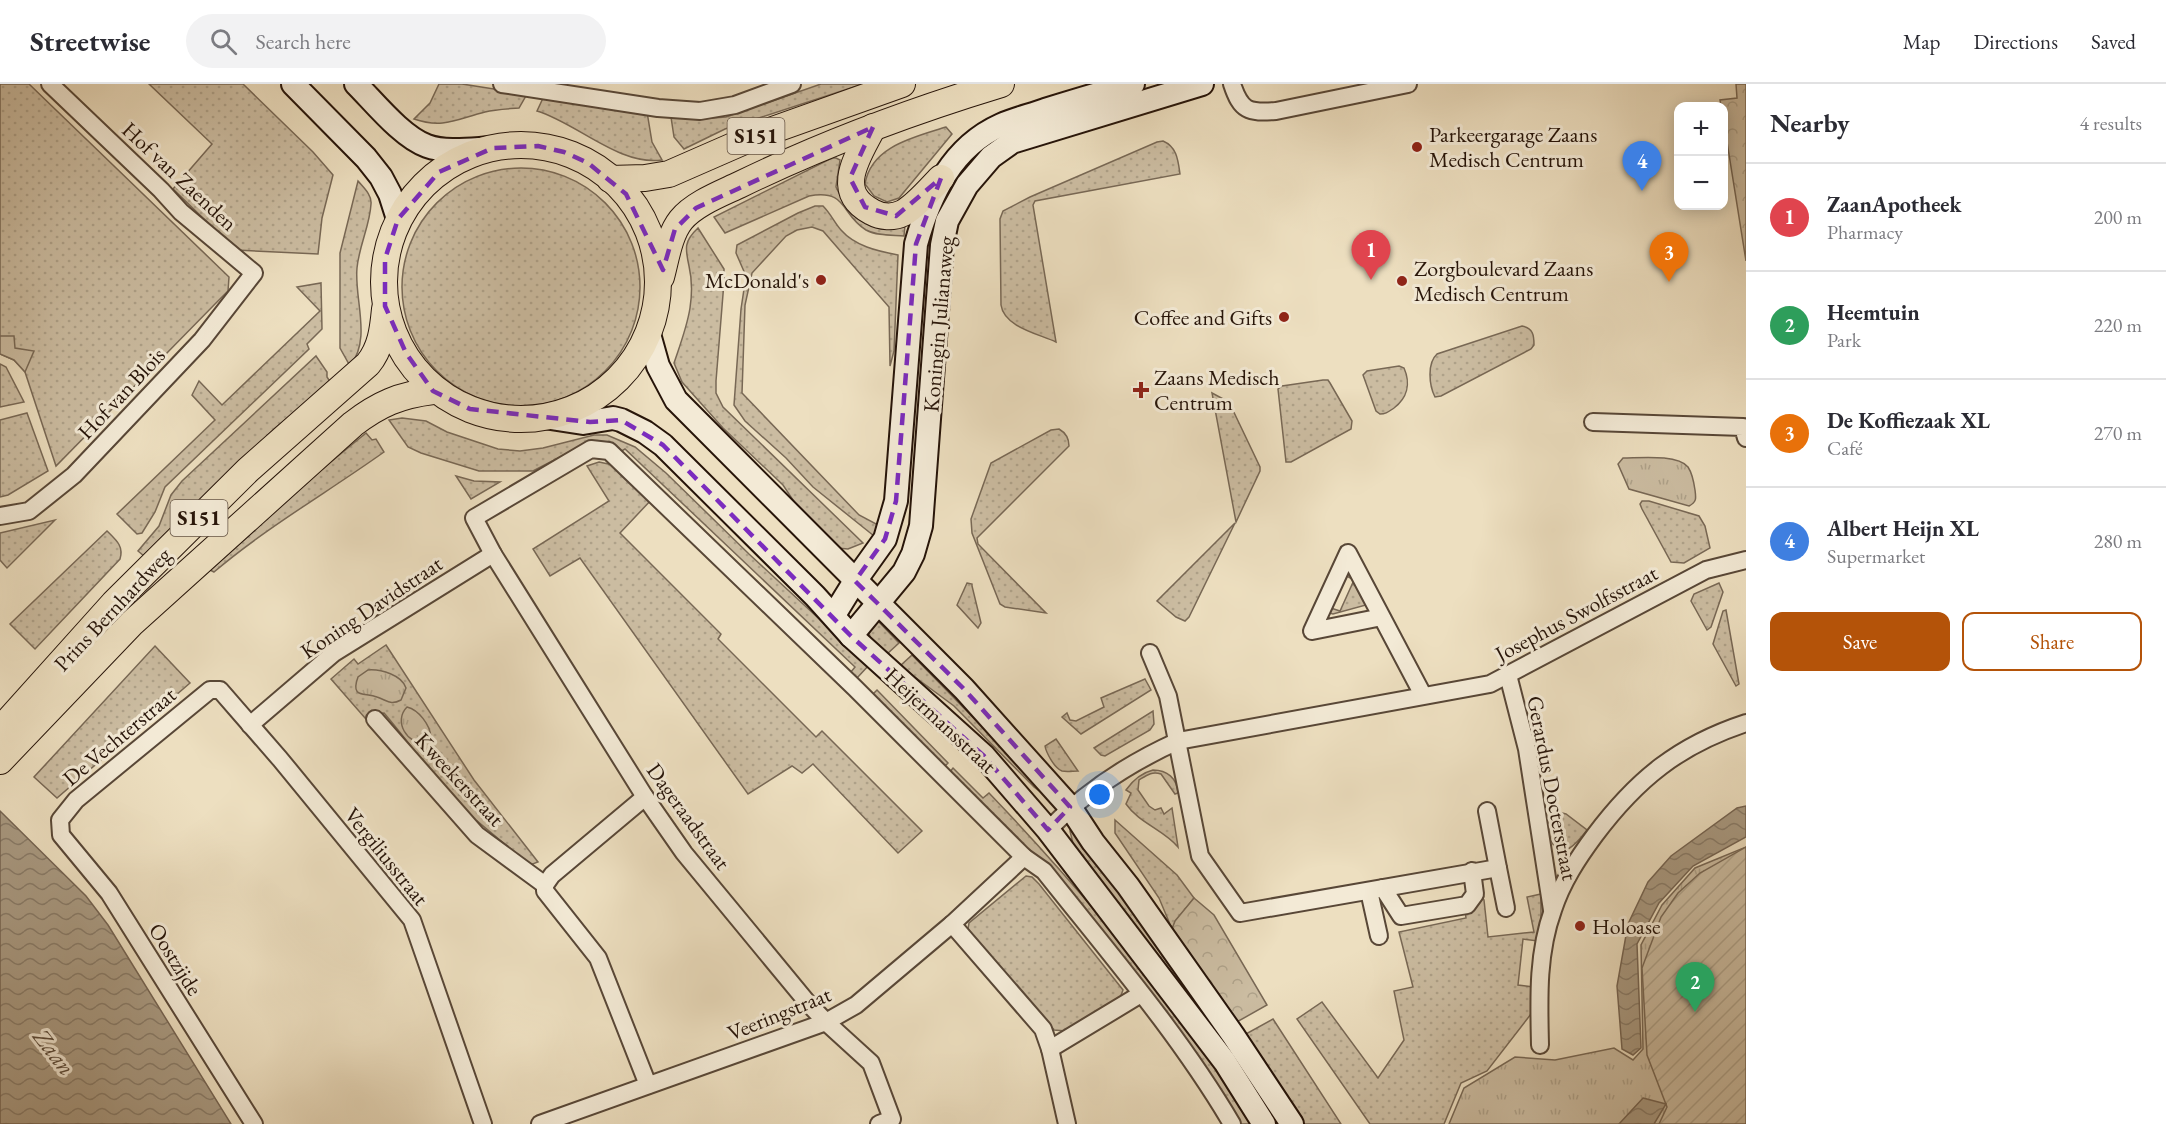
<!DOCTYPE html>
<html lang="en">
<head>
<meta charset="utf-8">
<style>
	body { margin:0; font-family:"EB Garamond",serif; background:#f2f2f3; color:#2b2b33 }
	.controls { position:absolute; right:18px; top:18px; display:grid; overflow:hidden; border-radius:12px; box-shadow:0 3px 15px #0003 }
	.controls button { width:54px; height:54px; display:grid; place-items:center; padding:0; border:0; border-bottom:2px solid #e1e1e2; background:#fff; color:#2b2b33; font:30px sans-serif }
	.you { position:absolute; left:1100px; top:711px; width:21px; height:21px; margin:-15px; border:4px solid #fff; border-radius:50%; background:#1a73e8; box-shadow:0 0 0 9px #1a73e833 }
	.badge { display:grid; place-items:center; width:39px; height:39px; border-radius:50%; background:#b45309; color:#fff; font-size:20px; font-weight:700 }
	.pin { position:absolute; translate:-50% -50px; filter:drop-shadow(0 2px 3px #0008) }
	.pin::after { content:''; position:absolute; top:32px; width:21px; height:18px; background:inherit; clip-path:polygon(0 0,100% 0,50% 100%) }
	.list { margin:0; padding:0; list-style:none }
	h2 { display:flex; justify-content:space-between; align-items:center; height:78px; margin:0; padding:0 24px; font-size:26px }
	h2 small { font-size:20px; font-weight:400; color:#7c7c81 }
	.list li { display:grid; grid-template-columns:39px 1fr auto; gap:18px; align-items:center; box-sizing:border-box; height:108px; padding:0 24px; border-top:2px solid #e1e1e2 }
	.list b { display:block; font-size:22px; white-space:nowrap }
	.list p { margin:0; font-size:20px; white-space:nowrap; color:#7c7c81 }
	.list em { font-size:20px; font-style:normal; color:#7c7c81 }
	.actions { display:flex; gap:12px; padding:18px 24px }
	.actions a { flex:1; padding:14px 0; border:2px solid #b45309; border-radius:12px; text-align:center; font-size:21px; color:#b45309 }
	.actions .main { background:#b45309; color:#fff }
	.icon { flex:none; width:33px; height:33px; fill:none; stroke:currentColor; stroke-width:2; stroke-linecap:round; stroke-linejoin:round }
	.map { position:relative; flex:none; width:1746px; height:1040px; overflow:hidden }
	header { display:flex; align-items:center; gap:36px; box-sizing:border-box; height:84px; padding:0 30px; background:#fff; border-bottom:2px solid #e1e1e2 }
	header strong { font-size:28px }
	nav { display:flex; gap:33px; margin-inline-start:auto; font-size:21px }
	.search { width:420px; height:54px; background:#f2f2f3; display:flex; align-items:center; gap:15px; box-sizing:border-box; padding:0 21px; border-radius:33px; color:#7c7c81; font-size:22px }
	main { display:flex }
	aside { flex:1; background:#fff }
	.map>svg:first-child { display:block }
</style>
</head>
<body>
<header>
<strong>Streetwise</strong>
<div class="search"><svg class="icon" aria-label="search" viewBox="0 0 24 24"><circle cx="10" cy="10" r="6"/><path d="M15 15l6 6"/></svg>Search here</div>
<nav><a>Map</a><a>Directions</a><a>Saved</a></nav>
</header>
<main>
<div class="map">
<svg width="1746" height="1040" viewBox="0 0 1746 1040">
	<defs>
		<pattern id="grass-dots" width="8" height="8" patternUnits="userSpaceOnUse" patternTransform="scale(1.5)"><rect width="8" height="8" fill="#cbbca1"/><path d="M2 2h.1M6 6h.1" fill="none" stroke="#aea189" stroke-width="1.8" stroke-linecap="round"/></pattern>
		<pattern id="forest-crowns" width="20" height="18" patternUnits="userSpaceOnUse" patternTransform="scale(1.5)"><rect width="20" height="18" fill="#cbbca1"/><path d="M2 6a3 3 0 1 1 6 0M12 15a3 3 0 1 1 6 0" fill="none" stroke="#aea189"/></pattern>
		<pattern id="park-tufts" width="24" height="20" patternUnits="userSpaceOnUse" patternTransform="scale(1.5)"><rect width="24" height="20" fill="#cbbca1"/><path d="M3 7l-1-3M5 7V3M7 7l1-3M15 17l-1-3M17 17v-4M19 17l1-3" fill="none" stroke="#aea189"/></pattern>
		<pattern id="garden-furrows" width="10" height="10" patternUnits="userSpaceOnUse" patternTransform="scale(1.5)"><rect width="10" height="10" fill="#cbbca1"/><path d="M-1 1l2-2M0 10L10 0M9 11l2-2" fill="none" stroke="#aea189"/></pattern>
		<pattern id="water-waves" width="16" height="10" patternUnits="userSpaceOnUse" patternTransform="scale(1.5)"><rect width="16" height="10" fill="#a99a82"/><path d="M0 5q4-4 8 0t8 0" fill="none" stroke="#897c69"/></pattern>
	</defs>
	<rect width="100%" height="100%" fill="#eddfc0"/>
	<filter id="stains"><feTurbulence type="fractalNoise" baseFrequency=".00333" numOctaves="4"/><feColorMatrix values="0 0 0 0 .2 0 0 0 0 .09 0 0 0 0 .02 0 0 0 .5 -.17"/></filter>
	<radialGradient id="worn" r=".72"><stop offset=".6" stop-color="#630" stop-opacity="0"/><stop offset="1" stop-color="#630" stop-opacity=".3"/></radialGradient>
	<g fill="url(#grass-dots)" stroke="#786855" stroke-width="1.5">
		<path d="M0,0H29L229,193L228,207L215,220L56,382L25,288L14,276L0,270Z"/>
		<path d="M149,0H243L313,68L333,91L322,134L318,170L236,166L173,105L212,60Z"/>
		<path d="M439,0H462L527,10L519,24C507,25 496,25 485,28C457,35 443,45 414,35L430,19Z"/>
		<path d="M821,0H863L725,45L684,65L674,53L671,33L699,35L726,33Z"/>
		<path d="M544,12L647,28L652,58L662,76C619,82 577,39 537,27Z"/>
		<path d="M946,43L952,50L899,114L887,118L874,112L865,100C871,62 915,53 946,43Z"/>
		<path d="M1163,57C1177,63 1178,76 1180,90L1035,117L1033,121L1056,258C1039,250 1004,243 1001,221L1000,135L1003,127L1030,113L1157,58Z"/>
		<path d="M832,74H836L840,76L836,103L840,111L858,134L872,142L905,141L904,152C892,151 877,152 866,146C840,130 848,105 809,112L725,149L714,133Z"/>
		<circle cx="521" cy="203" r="119"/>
		<path d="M358,97C364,104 372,111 371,120C370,141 359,162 357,184C354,215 372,255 350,282L340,264V169Z"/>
		<path d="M815,122H823C831,130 834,138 841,146C855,162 877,167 898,171L894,267L890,282L889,223L823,147L812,143L797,146L786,152L752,189L745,221L742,309L859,431L880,442L874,452L813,403L786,374L745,337L734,321L741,225L746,192L736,169L737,161L798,129Z"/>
		<path d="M698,144L724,185V198L716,297V309L723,323L863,459L848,465L837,464L803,431L783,401L723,344L682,298L674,279C680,261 687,243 690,224C692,211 692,195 689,182C685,164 684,157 698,144Z"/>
		<path d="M321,199L322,245L307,260L309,265L165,403L155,428L142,449L137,450L117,430L215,336L192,311L199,297L222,321L320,227L297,203Z"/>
		<path d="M1522,242C1533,244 1534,251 1534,261L1531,265L1441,312L1435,313C1429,301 1427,279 1437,270Z"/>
		<path d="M316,272L327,288V293L331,299L275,344L144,472L138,467L159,442L171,411L182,397Z"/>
		<path d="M0,280L6,283L24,318L0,323Z"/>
		<path d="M1399,282L1404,284C1411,300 1407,314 1394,324C1388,328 1386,330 1380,330L1376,327L1363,291L1367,287Z"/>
		<path d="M1323,296H1328L1330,299L1352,337L1351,345L1291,378H1286L1278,305L1282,302Z"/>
		<path d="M1212,309L1229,318L1260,383V387L1236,438Z"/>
		<path d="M27,329L48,387L8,411L0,413V336Z"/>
		<path d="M402,334L426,337L447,348L498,365L520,367L543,364L594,351H607L635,363L666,389L749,470L869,581L857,594L850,589L855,583L625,365L620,368L605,359L589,358L533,387H479L421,369L408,363L389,336Z"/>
		<path d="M1059,345C1066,349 1069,354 1069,362L977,454L978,460L1046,529L1005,523L1000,520L972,449L971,435L991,379L1051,346Z"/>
		<path d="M366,349L372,356L376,355L384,368C328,408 267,443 214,488L210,486L292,410Z"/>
		<path d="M599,378L613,381L652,415L620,449L721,550L718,555L816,653L822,647L922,747L898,769L813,680L802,689L792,682L748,710L580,474L550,492L533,465L609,417L587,382Z"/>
		<path d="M456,392L474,397L500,398L471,415Z"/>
		<path d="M1642,417H1649L1699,432L1705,442L1710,464L1684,479L1671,478L1642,425L1640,420Z"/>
		<path d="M55,436L7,484L0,476V449Z"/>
		<path d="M1235,439L1189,533L1185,537L1176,533L1157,517Z"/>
		<path d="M107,447C116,456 124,462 120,475L35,565L10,540Z"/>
		<path d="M1350,487L1366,518V521L1333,530L1329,529L1328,523L1340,527L1354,496L1343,490Z"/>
		<path d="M967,499L972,500V502L981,539L978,544L957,521Z"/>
		<path d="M1719,499L1723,508L1711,543L1707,546L1691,517L1694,510Z"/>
		<path d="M1726,526L1739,600L1736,602L1713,560L1723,527Z"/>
		<path d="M877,536L899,559L886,571C879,563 868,557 869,545Z"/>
		<path d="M386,561L474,696L538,778L530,781L477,737L474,739C441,705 415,665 384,629L376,630L373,627L365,634L331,595L354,575L358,580Z"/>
		<path d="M155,562L190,599L57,714L34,693Z"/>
		<path d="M912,571L1050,712L1047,713L1034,703L954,622L900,582Z"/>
		<path d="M1145,595L1151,606L1081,650L1062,633L1067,629L1070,636L1076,637L1104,623L1101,614Z"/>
		<path d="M877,606L948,679L944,683L872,611Z"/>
		<path d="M1153,627L1154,640L1150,646L1105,672L1101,671L1094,664Z"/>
		<path d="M1056,655L1078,687C1073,687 1067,688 1062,687C1054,684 1046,668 1045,662Z"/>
		<path d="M953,684L983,714L989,709C1086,810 1178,923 1254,1040H1240L1207,988L1019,759L949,689Z"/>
		<path d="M1153,686C1167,686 1177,694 1178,709L1175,710L1161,690C1152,687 1147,691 1139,696L1138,706L1149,722L1155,726L1161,724L1164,730L1172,724L1178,763C1164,746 1139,739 1126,720L1131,709L1126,706C1133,696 1141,689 1153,686Z"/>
		<path d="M1558,728L1566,730L1587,746C1563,778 1552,772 1545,735L1552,730Z"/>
		<path d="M1115,736L1177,791L1194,814L1176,837L1172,845L1159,814L1115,749Z"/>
		<path d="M1072,740L1226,955L1221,959L1075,768L1070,747Z"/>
		<path d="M1026,792L1032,793L1039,800L1123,906L1120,914L1066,947L1054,946L971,851L968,845L969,839Z"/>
		<path d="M1480,810L1484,816L1488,853L1534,848L1527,813L1541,810V834L1538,857L1523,855L1518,901L1533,903L1531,930L1487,987L1461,999L1444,1040H1370L1297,935L1322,918L1378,994L1404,956L1394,907L1413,903L1399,848L1466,834L1465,827Z"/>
		<path d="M1273,935L1341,1040H1299L1244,951Z"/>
	</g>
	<g fill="url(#forest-crowns)" stroke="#786855" stroke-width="1.5">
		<path d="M1736,0H1746V177L1724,39V22H1721L1720,16L1737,14Z"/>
		<path d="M1194,814L1214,831L1267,921L1235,939L1187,865L1173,850L1172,845L1175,837Z"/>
	</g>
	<g fill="url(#park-tufts)" stroke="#786855" stroke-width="1.5">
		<path d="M0,252H14L15,264L34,267L25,288L14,276L0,270Z"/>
		<path d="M1623,374C1640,374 1677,370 1688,383C1692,389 1694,399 1695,406C1696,414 1697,418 1689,422L1629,405L1618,380Z"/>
		<path d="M368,586C381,585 402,591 406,604L401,616C390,622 387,616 377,613C365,608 350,615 358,593Z"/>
		<path d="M407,623C419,626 430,641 431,653L426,659C407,661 393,637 407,623Z"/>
		<path d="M1746,763V1040H1449L1464,1004L1515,973L1555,976L1614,964L1633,976L1643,965L1641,861L1662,821L1695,784Z"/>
	</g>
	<path fill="url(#garden-furrows)" stroke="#786855" stroke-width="1.5" d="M1746,763V1040H1659L1667,1023L1647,971L1642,884L1661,833L1678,809L1700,789Z"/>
	<g fill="url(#water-waves)" stroke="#756452" stroke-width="1.5">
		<path d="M1746,722V753L1693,782L1659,819L1637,860L1641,964L1633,971L1622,965L1617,902L1628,840L1648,798L1671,772L1737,724Z"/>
		<path d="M0,727L86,812L108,841L231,1040H0Z"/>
		<path d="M1643,1014L1666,1020L1654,1040H1619Z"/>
	</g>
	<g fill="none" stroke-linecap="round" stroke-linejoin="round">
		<defs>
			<g id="street">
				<path d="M502,0L658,24L700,27L735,21L792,0"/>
				<path d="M1232,0C1241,27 1248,29 1276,27L1408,0"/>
				<path d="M1593,338L1743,343L1746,354"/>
				<path d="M0,432L29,427L74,391L202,256L254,189L181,128L161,106L50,0"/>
				<path d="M1382,533L1312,547L1348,469L1423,611"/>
				<path d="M1150,569L1168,612L1200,772L1240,829L1498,784L1487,727"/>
				<path d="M1508,591L1527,665L1552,826"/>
				<path d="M375,635L477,751L545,801"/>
				<path d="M250,641L334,569L493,470"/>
				<path d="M645,713L552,791L545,801V807L598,874L648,1001"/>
				<path d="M1048,746C1085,708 1129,679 1178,657L1490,600L1706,486L1746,476"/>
				<path d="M1498,784L1506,824"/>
				<path d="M1383,804L1401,832L1467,821L1475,810L1472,787"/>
				<path d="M1369,807L1379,852"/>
				<path d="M952,840L1043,945L1050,965L1067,1040"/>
				<path d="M1540,961C1539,916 1537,870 1553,826C1562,798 1578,774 1595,751C1637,695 1679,661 1746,639"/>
				<path d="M1050,965L1141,910"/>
				<path d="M254,1040L109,809L61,751L60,736L76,716L210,606H220L280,675L412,836L483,1040"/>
				<path d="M540,1040L826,938L856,921L952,840L1024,773"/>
				<path d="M879,1040L892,1035L871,979L826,938L807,918L684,769L645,713L493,470L474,434L591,365L609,367L855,604L1024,773L1044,787C1109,869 1179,950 1232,1040"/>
			</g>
			<g id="secondary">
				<path d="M293,0L366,74L381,93L390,110L398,135"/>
				<path d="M356,0C375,19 402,53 427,62C446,69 472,65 493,64"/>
				<path d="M649,250L658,282L676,316L964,605L1070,723L1093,758L1128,802L1233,951L1292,1040"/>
				<path d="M544,333L583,339L613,334L621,336L645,348L663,361L815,512L851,552L984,672L1048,746L1225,978L1264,1040"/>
				<path d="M834,531L855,497L885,455L896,417L916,160C930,110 952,63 1001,41C1015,35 1031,31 1045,26C1074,17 1104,8 1133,0"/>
				<path d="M851,552L904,488L913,470L921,442L942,161L947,137L967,101L991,73L1012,58L1202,0"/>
			</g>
			<g id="primary">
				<path d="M873,43C859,71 832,107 872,128C881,133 893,134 903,129C916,122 930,105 941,94"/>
				<circle cx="521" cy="198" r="137"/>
				<path d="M610,95L645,94L669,90L756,52L902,0"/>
				<path d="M661,193C666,175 669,151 681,136C694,120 720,110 739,101C823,60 912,27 1001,0"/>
				<path d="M0,646L114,519L248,386L368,280C381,264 383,246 385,225"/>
				<path d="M0,677L132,539L353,340C379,320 400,311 433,307"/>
			</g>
		</defs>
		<use href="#street" stroke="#584737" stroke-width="20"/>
		<use href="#secondary" stroke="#261409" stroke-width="26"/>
		<use href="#primary" stroke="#261409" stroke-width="28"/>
		<use href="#street" stroke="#f3ead6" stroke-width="16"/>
		<use href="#secondary" stroke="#f3ead6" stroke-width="22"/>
		<use href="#primary" stroke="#eddfc0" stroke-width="26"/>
	</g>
	<path fill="none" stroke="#7b2cbf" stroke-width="4.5" stroke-dasharray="12 8" stroke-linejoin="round" d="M873,43L850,94L865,123L896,132L941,94L916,160L896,417L885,455L855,497L964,605L1070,723L1048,746L984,672L851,552L663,361L621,336L590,338L470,325L433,307L406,269L385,222V175L398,135L439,88L493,64L538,62L564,68L588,79L626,110L663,186L675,145L696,124Z"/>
	<g fill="#8f2418" stroke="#f3ead6" stroke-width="2">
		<circle cx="1417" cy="63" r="6"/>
		<circle cx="821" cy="196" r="6"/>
		<circle cx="1402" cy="197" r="6"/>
		<circle cx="1284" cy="233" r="6"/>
		<path d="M1138 297h6v6h6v6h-6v6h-6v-6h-6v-6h6z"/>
		<circle cx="1580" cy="842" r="6"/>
	</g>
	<g text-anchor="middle" stroke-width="6" stroke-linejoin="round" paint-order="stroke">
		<g fill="#f3ead6" stroke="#645446" stroke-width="1.5">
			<rect x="727.5" y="34" width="57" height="36" rx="4.5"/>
			<rect x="170.5" y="416" width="57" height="36" rx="4.5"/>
		</g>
		<g font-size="21" font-weight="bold" fill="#261409">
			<text x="756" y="59">S151</text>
			<text x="199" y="441">S151</text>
		</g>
		<g font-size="22" fill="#261409" stroke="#f3ead6" text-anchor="start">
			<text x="1429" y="58">Parkeergarage Zaans<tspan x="1429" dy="25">Medisch Centrum</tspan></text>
			<text x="1414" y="192">Zorgboulevard Zaans<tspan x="1414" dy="25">Medisch Centrum</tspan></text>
			<text x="809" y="204" text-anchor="end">McDonald's</text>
			<text x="1272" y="241" text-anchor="end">Coffee and Gifts</text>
			<text x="1154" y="301">Zaans Medisch<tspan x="1154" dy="25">Centrum</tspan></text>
			<text x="1592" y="850">Holoase</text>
		</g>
		<g font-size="22" fill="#261409" stroke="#f3ead6">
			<text transform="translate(180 92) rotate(43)" y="8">Hof van Zaenden</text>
			<text transform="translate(938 240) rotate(-85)" y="8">Koningin Julianaweg</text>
			<text transform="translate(121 309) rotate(-47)" y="8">Hof van Blois</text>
			<text transform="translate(371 523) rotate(-34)" y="8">Koning Davidstraat</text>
			<text transform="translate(112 525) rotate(-47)" y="8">Prins Bernhardweg</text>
			<text transform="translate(1576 529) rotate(-28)" y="8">Josephus Swolfsstraat</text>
			<text transform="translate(941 636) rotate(43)" y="8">Heijermansstraat</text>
			<text transform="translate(119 652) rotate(-40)" y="8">De Vechterstraat</text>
			<text transform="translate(460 695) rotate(47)" y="8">Kweekerstraat</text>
			<text transform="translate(1553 704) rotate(79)" y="8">Gerardus Docterstraat</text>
			<text transform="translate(689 732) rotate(54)" y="8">Dageraadstraat</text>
			<text transform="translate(387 772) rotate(51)" y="8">Vergiliusstraat</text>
			<text transform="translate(176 875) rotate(58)" y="8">Oostzijde</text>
			<text transform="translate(779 929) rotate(-22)" y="8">Veeringstraat</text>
		</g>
		<g font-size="24" font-style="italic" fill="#5a4a39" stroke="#f3ead6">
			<text transform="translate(54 968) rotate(52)" y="8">Zaan</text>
		</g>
	</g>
	<rect width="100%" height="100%" filter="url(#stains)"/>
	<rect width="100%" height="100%" fill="url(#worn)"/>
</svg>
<div class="controls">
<button>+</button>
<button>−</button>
</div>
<div class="you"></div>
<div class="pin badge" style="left:1371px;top:196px;background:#e0444e">1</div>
<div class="pin badge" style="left:1695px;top:928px;background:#2e9e5b">2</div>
<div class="pin badge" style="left:1669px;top:198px;background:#e8710a">3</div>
<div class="pin badge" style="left:1642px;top:107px;background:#3f7fe0">4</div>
</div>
<aside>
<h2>Nearby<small>4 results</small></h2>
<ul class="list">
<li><span class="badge" style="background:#e0444e">1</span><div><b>ZaanApotheek</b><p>Pharmacy</p></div><em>200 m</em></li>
<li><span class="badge" style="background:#2e9e5b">2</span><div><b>Heemtuin</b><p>Park</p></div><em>220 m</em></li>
<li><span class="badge" style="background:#e8710a">3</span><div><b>De Koffiezaak XL</b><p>Café</p></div><em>270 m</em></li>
<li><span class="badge" style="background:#3f7fe0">4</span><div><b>Albert Heijn XL</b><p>Supermarket</p></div><em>280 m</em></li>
</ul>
<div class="actions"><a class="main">Save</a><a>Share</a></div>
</aside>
</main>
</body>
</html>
